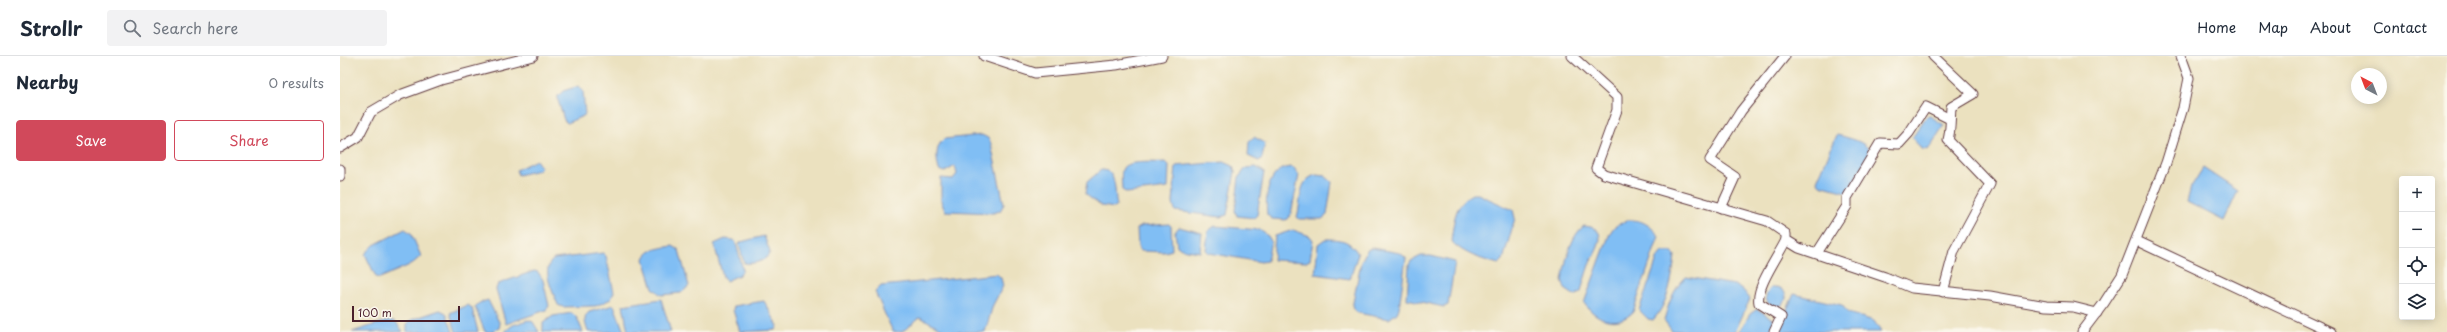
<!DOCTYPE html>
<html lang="en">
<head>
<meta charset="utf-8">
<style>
	body { margin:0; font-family:"Playpen Sans",sans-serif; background:#f2f2f3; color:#1f2937 }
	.controls { position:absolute; right:12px; bottom:12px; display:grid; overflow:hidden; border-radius:4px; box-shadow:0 2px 10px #0003 }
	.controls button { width:36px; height:36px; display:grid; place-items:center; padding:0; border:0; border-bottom:1px solid #e0e1e3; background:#fff; color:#1f2937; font:20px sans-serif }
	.compass { position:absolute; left:2011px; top:12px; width:36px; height:36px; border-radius:50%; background:#fff; box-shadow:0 2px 10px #0003; rotate:318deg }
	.scale { position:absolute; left:12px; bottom:10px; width:108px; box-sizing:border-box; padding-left:4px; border:2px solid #4a1f2b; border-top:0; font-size:11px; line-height:14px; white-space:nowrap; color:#4a1f2b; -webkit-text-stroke:3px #fbf7ec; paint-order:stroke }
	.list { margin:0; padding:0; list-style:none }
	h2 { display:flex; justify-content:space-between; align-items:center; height:52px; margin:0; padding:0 16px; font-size:17px }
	h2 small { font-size:13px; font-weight:400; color:#747a83 }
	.actions { display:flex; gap:8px; padding:12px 16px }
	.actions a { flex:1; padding:9px 0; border:1px solid #d1495b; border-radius:4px; text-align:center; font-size:14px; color:#d1495b }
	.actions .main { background:#d1495b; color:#fff }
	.icon { flex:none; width:22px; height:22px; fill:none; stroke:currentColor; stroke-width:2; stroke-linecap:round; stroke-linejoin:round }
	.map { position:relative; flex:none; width:2107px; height:276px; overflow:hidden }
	header { display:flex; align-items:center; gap:24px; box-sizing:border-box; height:56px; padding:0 20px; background:#fff; border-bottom:1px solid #e0e1e3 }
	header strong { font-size:19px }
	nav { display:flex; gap:22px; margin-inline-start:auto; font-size:14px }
	.search { width:280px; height:36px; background:#f2f2f3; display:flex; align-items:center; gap:10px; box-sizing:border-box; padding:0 14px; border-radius:4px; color:#747a83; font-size:15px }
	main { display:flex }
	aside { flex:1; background:#fff }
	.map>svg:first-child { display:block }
</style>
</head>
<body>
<header>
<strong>Strollr</strong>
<div class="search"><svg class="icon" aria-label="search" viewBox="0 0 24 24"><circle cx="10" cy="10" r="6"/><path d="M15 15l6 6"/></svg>Search here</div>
<nav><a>Home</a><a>Map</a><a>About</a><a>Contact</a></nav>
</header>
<main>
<aside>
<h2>Nearby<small>0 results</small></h2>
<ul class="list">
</ul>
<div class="actions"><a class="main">Save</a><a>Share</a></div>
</aside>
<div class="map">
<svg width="2107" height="276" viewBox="0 0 2107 276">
	<rect width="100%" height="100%" fill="#fbf7ec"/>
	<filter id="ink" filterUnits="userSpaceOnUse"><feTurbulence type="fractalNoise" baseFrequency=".025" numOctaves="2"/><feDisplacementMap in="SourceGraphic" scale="8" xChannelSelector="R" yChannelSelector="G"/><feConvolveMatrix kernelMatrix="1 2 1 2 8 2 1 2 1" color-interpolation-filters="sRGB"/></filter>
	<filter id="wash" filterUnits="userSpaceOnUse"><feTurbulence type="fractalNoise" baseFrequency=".012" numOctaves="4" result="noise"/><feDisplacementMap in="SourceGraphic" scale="16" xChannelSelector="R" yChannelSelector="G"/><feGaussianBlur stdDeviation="0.9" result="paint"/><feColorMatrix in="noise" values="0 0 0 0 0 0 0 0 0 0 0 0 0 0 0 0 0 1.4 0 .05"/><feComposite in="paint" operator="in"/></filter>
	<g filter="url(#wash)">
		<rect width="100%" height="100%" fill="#ebe1bf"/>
		<g fill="#80bef4" stroke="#656e90">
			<path d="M239,30L243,35L245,59L227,67L224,64L217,41L223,35Z"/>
			<path d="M1590,60L1604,69L1588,94L1582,93L1572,82L1586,61Z"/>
			<path d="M642,79L648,82L651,88L664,148L660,155L653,157L605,155L601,145V122L613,123L617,118L615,110L605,116L599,114C596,103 595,90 604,83Z"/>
			<path d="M1497,79C1509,82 1525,85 1531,96L1509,137L1480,129L1477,125Z"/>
			<path d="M914,81L925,87L922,102L919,105L908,100L909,85Z"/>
			<path d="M196,104L201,111L199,114L178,119L176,114Z"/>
			<path d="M825,106L829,110L828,132L787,137L782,134C782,128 780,117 783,112C787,104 816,107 825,106Z"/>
			<path d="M884,106L893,110L895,116L887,159L881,161L835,155L833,147L836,110Z"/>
			<path d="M916,111L924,116L917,159L914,162L897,160L895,155L899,121L906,112Z"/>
			<path d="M950,111L954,112L959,119L951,158L946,164L932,163L927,159C925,141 927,114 950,111Z"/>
			<path d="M1863,112L1898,135L1884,165L1847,146L1851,131Z"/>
			<path d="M761,114C778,113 774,138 777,150L775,152L761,150L745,138L747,126Z"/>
			<path d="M976,119L985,120L992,126L987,159L982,163H959L957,161C962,145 957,124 976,119Z"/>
			<path d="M1132,138H1138L1173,154L1175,162L1163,204L1159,208C1143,204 1123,198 1111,185C1114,166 1114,148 1132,138Z"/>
			<path d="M1287,164C1302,163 1310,169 1319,180L1293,256C1277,272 1256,264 1244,247L1270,177L1274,171Z"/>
			<path d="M829,168L831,170L832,194L825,196L800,195L798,191L797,173L802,170Z"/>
			<path d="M875,170L920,174L928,180L931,185L927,205L921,206L869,197L866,194L868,175Z"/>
			<path d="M1244,170C1272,172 1256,195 1249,209C1246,218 1243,227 1241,236L1235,240L1225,233L1222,225C1225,208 1230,180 1244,170Z"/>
			<path d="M839,171L862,177L860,196L841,193L837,190L835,176Z"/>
			<path d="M65,173L71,177L81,200L72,208L40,222L36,221L25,198L34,189Z"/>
			<path d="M953,174L970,180L973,184L970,204L966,206L933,204L935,180Z"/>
			<path d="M424,180L430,196C426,206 414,208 404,207L399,188L401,186Z"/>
			<path d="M385,183L394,184L396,187L403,214L399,219L386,225L383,221L374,188Z"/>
			<path d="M985,183C1001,183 1010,184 1018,198L1010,223L975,218L978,188Z"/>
			<path d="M333,190L339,194L349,230L341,237L321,239L313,232L304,203C307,192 323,192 333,190Z"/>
			<path d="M1032,192L1060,197L1066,202L1059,252L1057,257L1049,263L1018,257L1012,252L1021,206L1027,194Z"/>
			<path d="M1322,196H1331L1335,199C1333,219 1328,249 1313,264L1308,263L1299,254L1318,201Z"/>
			<path d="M263,197L266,200L274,236L271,243L256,250L223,251L218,249C213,235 200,213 214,203Z"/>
			<path d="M1081,200H1091L1115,206L1108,249L1104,251L1067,243L1069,209L1071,205Z"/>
			<path d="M194,215L198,216L203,224L209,250L206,254L166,268L156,233L158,228Z"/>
			<path d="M657,218L661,222L663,230L653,249L645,276H608L580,261L562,276H553L535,236L541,230Z"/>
			<path d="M1346,221L1395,229L1403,234L1410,243L1395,276L1332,275L1324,264C1329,247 1333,233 1346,221Z"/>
			<circle cx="1436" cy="241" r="10"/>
			<path d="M1454,238L1502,249L1508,257L1534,265L1541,276H1437Z"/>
			<path d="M321,243L331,276H288L283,249Z"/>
			<path d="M148,244L160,268L159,272L152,276H145L135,251L139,247Z"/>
			<path d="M424,245L438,270L436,274L400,276L393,254L394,250Z"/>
			<path d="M128,249L132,252L138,276H116L110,257Z"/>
			<path d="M274,249L284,276H248C246,268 242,262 249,256Z"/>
			<path d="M1417,253L1435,264L1432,276H1399L1410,258Z"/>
			<path d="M100,254L106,257L113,276H67V268L71,264Z"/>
			<path d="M232,257L237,262L243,276H203V267L213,260Z"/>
			<path d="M50,264L56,266L63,276H12Z"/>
			<path d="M188,264L193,266L199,276H164L173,269Z"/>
		</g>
	</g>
	<g filter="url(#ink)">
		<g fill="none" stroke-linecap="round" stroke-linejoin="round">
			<defs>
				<g id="minor">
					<path d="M644,0L695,17L776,9L822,0"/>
					<path d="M1232,0L1277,41V54L1256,112L1264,118L1427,165L1446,178V184L1459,192L1545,221L1572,232L1650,240L1706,250L1733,251L1757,257"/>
					<path d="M1593,0L1633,38L1611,51C1610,63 1611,73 1608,84L1650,128L1614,195L1603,236"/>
					<path d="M0,92L18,81L31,56L60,39L101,24L193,0"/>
					<path d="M0,113V120"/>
					<path d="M1381,152L1395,121L1370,104L1401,55L1445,0"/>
					<path d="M1797,185L1991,276"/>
					<path d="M1477,197L1507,150V142L1540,87L1559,88L1569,77L1586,51L1610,63"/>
					<path d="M1434,276L1441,261L1419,247C1415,232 1439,199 1446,184"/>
					<path d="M1742,276L1764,247L1782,219L1826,107L1843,52L1849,22L1841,0"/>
				</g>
			</defs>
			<use href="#minor" stroke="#623c41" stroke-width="11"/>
			<use href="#minor" stroke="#fff" stroke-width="9"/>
		</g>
	</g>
</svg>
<div class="controls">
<button>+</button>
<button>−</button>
<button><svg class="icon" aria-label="locate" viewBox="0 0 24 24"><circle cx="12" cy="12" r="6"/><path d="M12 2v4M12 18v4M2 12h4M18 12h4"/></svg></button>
<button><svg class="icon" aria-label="layers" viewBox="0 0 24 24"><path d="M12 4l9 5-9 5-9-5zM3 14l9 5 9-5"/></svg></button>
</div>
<svg class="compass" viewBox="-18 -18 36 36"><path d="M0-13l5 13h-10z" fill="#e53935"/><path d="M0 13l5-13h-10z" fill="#747a83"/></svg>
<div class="scale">100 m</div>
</div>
</main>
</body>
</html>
